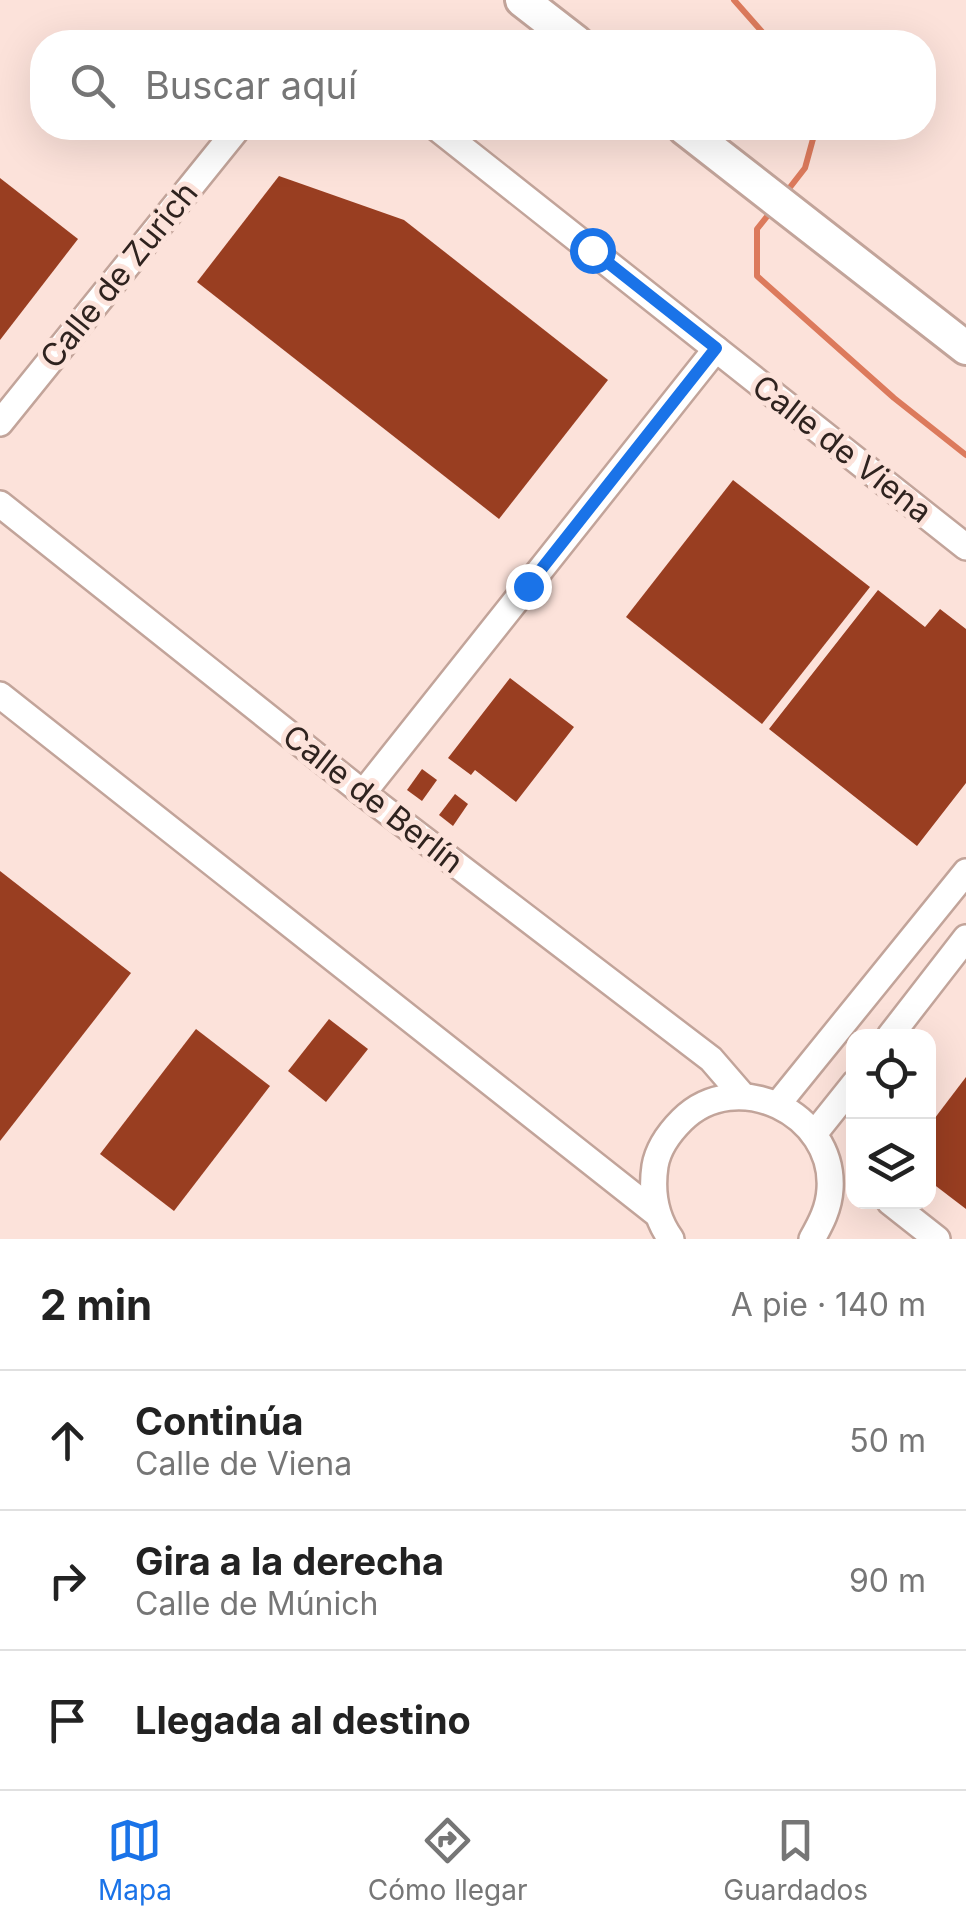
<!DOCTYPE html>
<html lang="es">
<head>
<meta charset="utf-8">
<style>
	body { margin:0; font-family:Inter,sans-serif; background:#f2f2f2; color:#222 }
	.controls { position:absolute; right:30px; bottom:30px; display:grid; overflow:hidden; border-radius:20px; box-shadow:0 10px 40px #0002 }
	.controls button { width:90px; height:90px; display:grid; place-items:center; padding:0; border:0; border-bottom:2px solid #e0e0e0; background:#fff; color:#222; font:50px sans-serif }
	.stop { position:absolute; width:30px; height:30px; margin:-22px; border:8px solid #1a73e8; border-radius:50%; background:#fff }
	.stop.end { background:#1a73e8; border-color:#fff; box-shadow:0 2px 10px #0008 }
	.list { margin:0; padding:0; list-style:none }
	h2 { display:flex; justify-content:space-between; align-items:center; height:130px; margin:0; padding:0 40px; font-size:42px }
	h2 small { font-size:32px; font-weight:400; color:#767676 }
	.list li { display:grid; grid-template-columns:65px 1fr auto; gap:30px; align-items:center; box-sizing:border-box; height:140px; padding:0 40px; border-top:2px solid #e0e0e0 }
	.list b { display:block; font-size:38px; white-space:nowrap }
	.list p { margin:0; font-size:32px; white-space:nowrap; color:#767676 }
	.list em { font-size:32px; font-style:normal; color:#767676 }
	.icon { flex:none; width:55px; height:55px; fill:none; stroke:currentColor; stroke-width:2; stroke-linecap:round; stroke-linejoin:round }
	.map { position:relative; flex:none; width:966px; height:1239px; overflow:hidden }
	.search { position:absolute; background:#fff; box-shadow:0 10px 40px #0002; left:30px; right:30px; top:30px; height:110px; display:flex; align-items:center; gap:25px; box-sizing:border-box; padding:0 35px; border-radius:40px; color:#767676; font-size:38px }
	.sheet { height:550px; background:#fff }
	nav { display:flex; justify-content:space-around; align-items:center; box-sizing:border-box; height:140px; border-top:2px solid #e0e0e0; background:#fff; font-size:28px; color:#767676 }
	nav a { display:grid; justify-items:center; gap:5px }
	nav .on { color:#1a73e8 }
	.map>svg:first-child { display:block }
</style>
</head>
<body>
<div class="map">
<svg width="966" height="1239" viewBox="0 0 966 1239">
	<rect width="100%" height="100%" fill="#fce2da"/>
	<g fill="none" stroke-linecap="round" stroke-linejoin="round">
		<g stroke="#dc7a5c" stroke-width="6">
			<path d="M734,0L771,42"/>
			<path d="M784,195L805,168L816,128"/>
			<path d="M773,209L757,229V276L894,398L966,455"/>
		</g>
	</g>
	<g fill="#993e21">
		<path d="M279,176L404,220L608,380L499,519L197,282Z"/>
		<path d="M0,178L78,239L0,340Z"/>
		<path d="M733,480L870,587L762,724L626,617Z"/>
		<path d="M878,590L925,627L940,609L966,629V783L917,846L769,729Z"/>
		<path d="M510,678L574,727L516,802L475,770L471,775L448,758Z"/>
		<path d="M422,769L437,780L422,801L407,790Z"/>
		<path d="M455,794L468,804L453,826L439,815Z"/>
		<path d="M0,871L131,973L0,1141Z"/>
		<path d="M329,1019L368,1049L326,1102L288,1071Z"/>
		<path d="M196,1029L270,1086L174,1211L100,1154Z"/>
		<path d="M966,1077V1209L928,1180V1127Z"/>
	</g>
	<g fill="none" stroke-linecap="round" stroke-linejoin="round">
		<defs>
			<g id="minor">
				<path d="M437,128L966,547"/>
				<path d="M0,423L238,128"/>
				<path d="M0,504L363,793L711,1059L743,1096"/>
				<path d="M0,695L657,1214"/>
				<path d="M363,793L716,349"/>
				<path d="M890,1036L966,938"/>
				<path d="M778,1104L966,872"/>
				<path d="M814,1134L854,1084"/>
				<path d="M890,1202L937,1239"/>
				<path d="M671,1239C655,1217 651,1193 655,1166C658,1148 669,1133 682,1120C736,1066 835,1113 830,1189C829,1208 821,1223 812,1239"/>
			</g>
			<g id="major">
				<path d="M522,0L576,42"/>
				<path d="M684,128L966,348"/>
			</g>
		</defs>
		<use href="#minor" stroke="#c2a49a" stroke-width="30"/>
		<use href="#major" stroke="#c2a49a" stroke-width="38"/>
		<use href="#minor" stroke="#fff" stroke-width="25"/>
		<use href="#major" stroke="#fff" stroke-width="32"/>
	</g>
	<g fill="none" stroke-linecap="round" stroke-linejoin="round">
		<path stroke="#1a73e8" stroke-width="12" d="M528,586L716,348L592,250"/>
	</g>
	<g text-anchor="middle" stroke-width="10" stroke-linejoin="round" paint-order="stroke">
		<g font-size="32" fill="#2f231f" stroke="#fce2da">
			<text transform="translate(119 275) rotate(-51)" y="11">Calle de Zurich</text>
			<text transform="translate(842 449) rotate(38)" y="11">Calle de Viena</text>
			<text transform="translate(373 799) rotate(38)" y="11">Calle de Berlín</text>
		</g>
	</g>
</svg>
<div class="controls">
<button><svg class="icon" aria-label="locate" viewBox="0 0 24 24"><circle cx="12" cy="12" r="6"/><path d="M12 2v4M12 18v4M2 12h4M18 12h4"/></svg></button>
<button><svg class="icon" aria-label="layers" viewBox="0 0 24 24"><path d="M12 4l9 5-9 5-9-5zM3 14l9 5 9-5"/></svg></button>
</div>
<div class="stop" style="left:592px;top:250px"></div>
<div class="stop end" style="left:528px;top:586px"></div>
<div class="search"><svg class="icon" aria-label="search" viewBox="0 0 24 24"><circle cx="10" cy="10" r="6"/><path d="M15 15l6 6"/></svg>Buscar aquí</div>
</div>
<section class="sheet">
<h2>2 min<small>A pie · 140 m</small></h2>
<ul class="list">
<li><svg class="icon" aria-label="ahead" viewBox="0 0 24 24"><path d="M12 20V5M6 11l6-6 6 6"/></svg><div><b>Continúa</b><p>Calle de Viena</p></div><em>50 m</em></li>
<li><svg class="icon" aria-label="right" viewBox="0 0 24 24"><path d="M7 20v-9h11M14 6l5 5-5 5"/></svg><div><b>Gira a la derecha</b><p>Calle de Múnich</p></div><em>90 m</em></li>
<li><svg class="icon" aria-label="arrive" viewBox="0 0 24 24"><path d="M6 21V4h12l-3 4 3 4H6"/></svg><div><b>Llegada al destino</b></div></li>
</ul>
</section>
<nav>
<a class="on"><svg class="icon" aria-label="map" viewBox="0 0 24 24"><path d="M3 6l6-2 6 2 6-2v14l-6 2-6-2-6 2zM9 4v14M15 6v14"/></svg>Mapa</a>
<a><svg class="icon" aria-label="directions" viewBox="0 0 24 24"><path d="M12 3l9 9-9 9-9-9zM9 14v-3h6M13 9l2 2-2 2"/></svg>Cómo llegar</a>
<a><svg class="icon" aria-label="saved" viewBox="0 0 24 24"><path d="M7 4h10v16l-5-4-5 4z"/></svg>Guardados</a>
</nav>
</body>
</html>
